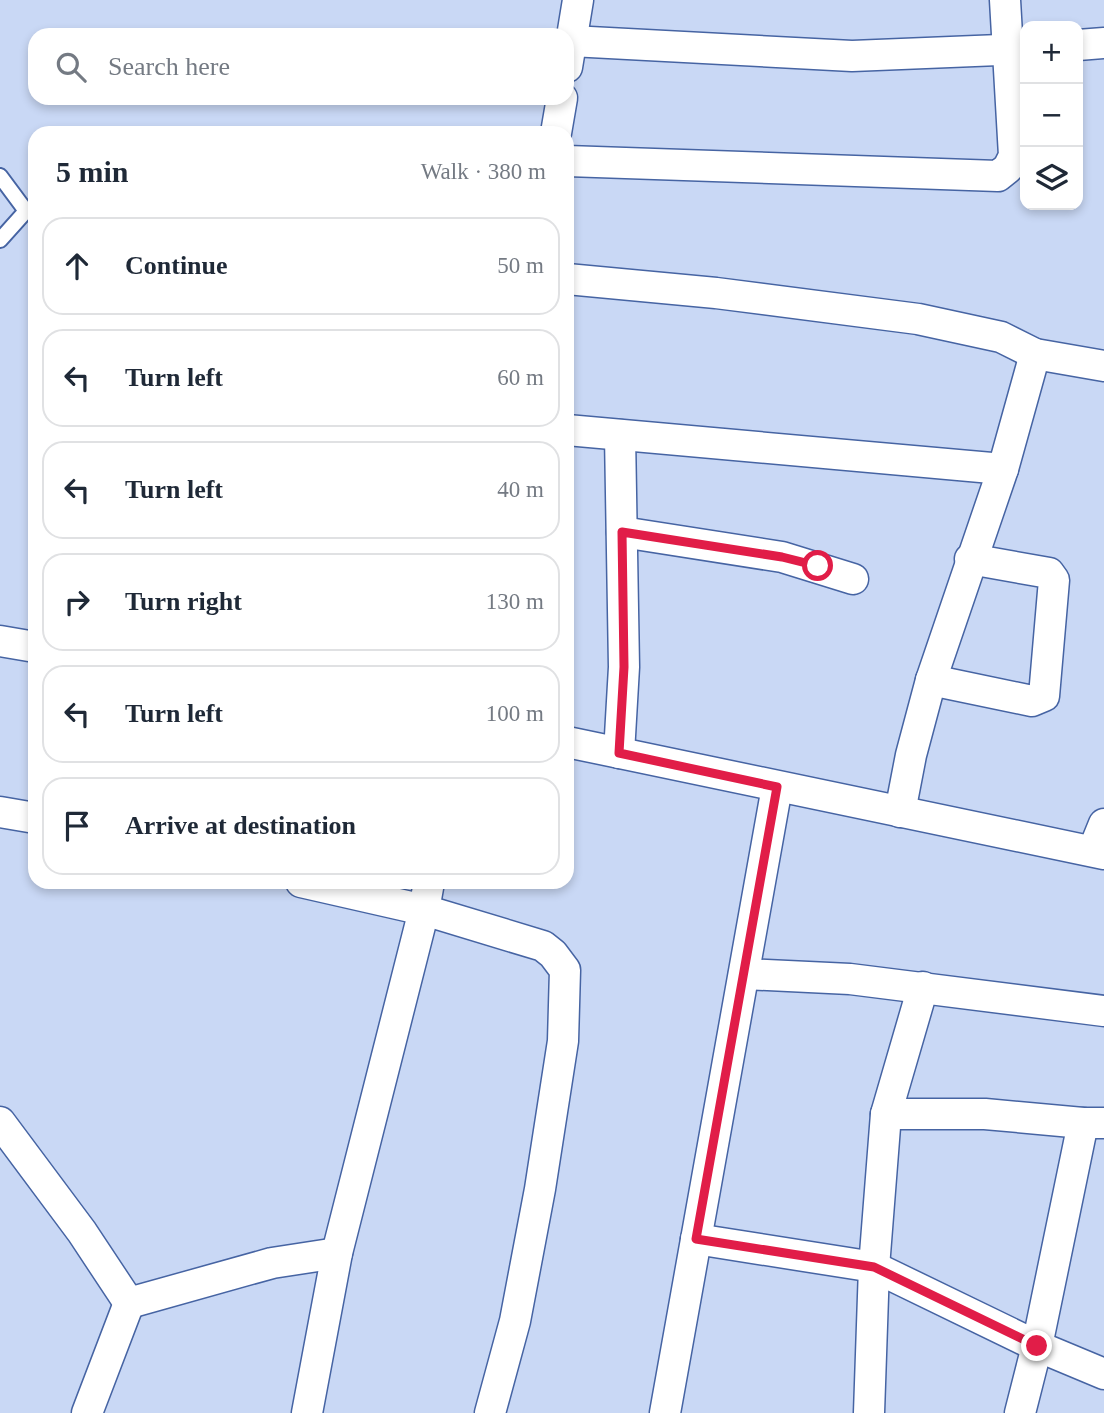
<!DOCTYPE html>
<html lang="en">
<head>
<meta charset="utf-8">
<style>
	body { margin:0; font-family:Georgia,serif; background:#f6f6f7; color:#1f2937 }
	.controls { position:absolute; right:21px; top:21px; display:grid; overflow:hidden; border-radius:14px; box-shadow:0 4px 10px #0003 }
	.controls button { width:63px; height:63px; display:grid; place-items:center; padding:0; border:0; border-bottom:2px solid #e0e1e3; background:#fff; color:#1f2937; font:35px sans-serif }
	.stop { position:absolute; width:21px; height:21px; margin:-16px; border:5px solid #e11d48; border-radius:50%; background:#fff }
	.stop.end { background:#e11d48; border-color:#fff; box-shadow:0 2px 7px #0008 }
	.list { margin:0; padding:0; list-style:none }
	h2 { display:flex; justify-content:space-between; align-items:center; height:91px; margin:0; padding:0 28px; font-size:30px }
	h2 small { font-size:23px; font-weight:400; color:#747a83 }
	.list li { display:grid; grid-template-columns:46px 1fr auto; gap:21px; align-items:center; box-sizing:border-box; height:98px; margin:0 14px 14px; padding:0 14px; border:2px solid #e0e1e3; border-radius:21px }
	.list b { display:block; font-size:26px; white-space:nowrap }
	.list em { font-size:23px; font-style:normal; color:#747a83 }
	.icon { flex:none; width:38px; height:38px; fill:none; stroke:currentColor; stroke-width:2; stroke-linecap:round; stroke-linejoin:round }
	.map { position:relative; flex:none; width:1104px; height:1413px; overflow:hidden }
	.search { position:absolute; background:#fff; box-shadow:0 4px 10px #0003; left:28px; top:28px; width:546px; height:77px; display:flex; align-items:center; gap:18px; box-sizing:border-box; padding:0 24px; border-radius:21px; color:#747a83; font-size:26px }
	.panel { position:absolute; background:#fff; box-shadow:0 4px 10px #0003; left:28px; top:126px; width:546px; height:763px; border-radius:21px }
	.map>svg:first-child { display:block }
</style>
</head>
<body>
<div class="map">
<svg width="1104" height="1413" viewBox="0 0 1104 1413">
	<rect width="100%" height="100%" fill="#c9d8f5"/>
	<g fill="none" stroke-linecap="round" stroke-linejoin="round">
		<defs>
			<path id="lane" d="M0,176L26,211L0,240"/>
			<g id="street">
				<path d="M571,41L852,56L1025,49"/>
				<path d="M1078,45L1104,43"/>
				<path d="M567,67L578,0"/>
				<path d="M556,133L562,98"/>
				<path d="M567,161L998,176L1008,168L1014,156L1005,0"/>
				<path d="M567,279L716,293L918,319L1001,337L1035,354L1104,366"/>
				<path d="M567,430L1003,469"/>
				<path d="M622,532L782,557L853,579"/>
				<path d="M0,641L35,647"/>
				<path d="M931,680L1032,701L1044,696L1054,580L1049,573L970,559"/>
				<path d="M567,742L1104,854"/>
				<path d="M619,753L624,667L620,435"/>
				<path d="M0,812L35,818"/>
				<path d="M900,812L911,755L931,680L1003,469L1035,354"/>
				<path d="M1093,851L1104,824"/>
				<path d="M301,882L424,910L543,946L553,954L565,970L563,1041L540,1189L515,1321L490,1413"/>
				<path d="M744,974L850,979L1104,1011"/>
				<path d="M886,1114H985L1083,1123H1104"/>
				<path d="M0,1122L82,1232L129,1303"/>
				<path d="M696,1239L874,1267L1037,1346L1104,1374"/>
				<path d="M129,1303L272,1263L337,1253"/>
				<path d="M87,1413L129,1303"/>
				<path d="M307,1413L337,1253L424,910L429,882"/>
				<path d="M665,1413L777,787"/>
				<path d="M869,1413L874,1267L886,1114L923,987"/>
				<path d="M1020,1413L1037,1346L1083,1123"/>
			</g>
		</defs>
		<use href="#lane" stroke="#4664a3" stroke-width="18"/>
		<use href="#street" stroke="#4664a3" stroke-width="33"/>
		<use href="#lane" stroke="#fff" stroke-width="14"/>
		<use href="#street" stroke="#fff" stroke-width="30"/>
	</g>
	<g fill="none" stroke-linecap="round" stroke-linejoin="round">
		<path stroke="#e11d48" stroke-width="9" d="M818,566L782,557L622,532L624,667L619,753L777,787L696,1239L874,1267L1037,1346"/>
	</g>
</svg>
<div class="controls">
<button>+</button>
<button>−</button>
<button><svg class="icon" aria-label="layers" viewBox="0 0 24 24"><path d="M12 4l9 5-9 5-9-5zM3 14l9 5 9-5"/></svg></button>
</div>
<div class="stop" style="left:818px;top:566px"></div>
<div class="stop end" style="left:1037px;top:1346px"></div>
<div class="search"><svg class="icon" aria-label="search" viewBox="0 0 24 24"><circle cx="10" cy="10" r="6"/><path d="M15 15l6 6"/></svg>Search here</div>
<section class="panel">
<h2>5 min<small>Walk · 380 m</small></h2>
<ul class="list">
<li><svg class="icon" aria-label="ahead" viewBox="0 0 24 24"><path d="M12 20V5M6 11l6-6 6 6"/></svg><div><b>Continue</b></div><em>50 m</em></li>
<li><svg class="icon" aria-label="left" viewBox="0 0 24 24"><path d="M17 20v-9H6M10 6l-5 5 5 5"/></svg><div><b>Turn left</b></div><em>60 m</em></li>
<li><svg class="icon" aria-label="left" viewBox="0 0 24 24"><path d="M17 20v-9H6M10 6l-5 5 5 5"/></svg><div><b>Turn left</b></div><em>40 m</em></li>
<li><svg class="icon" aria-label="right" viewBox="0 0 24 24"><path d="M7 20v-9h11M14 6l5 5-5 5"/></svg><div><b>Turn right</b></div><em>130 m</em></li>
<li><svg class="icon" aria-label="left" viewBox="0 0 24 24"><path d="M17 20v-9H6M10 6l-5 5 5 5"/></svg><div><b>Turn left</b></div><em>100 m</em></li>
<li><svg class="icon" aria-label="arrive" viewBox="0 0 24 24"><path d="M6 21V4h12l-3 4 3 4H6"/></svg><div><b>Arrive at destination</b></div></li>
</ul>
</section>
</div>
</body>
</html>
